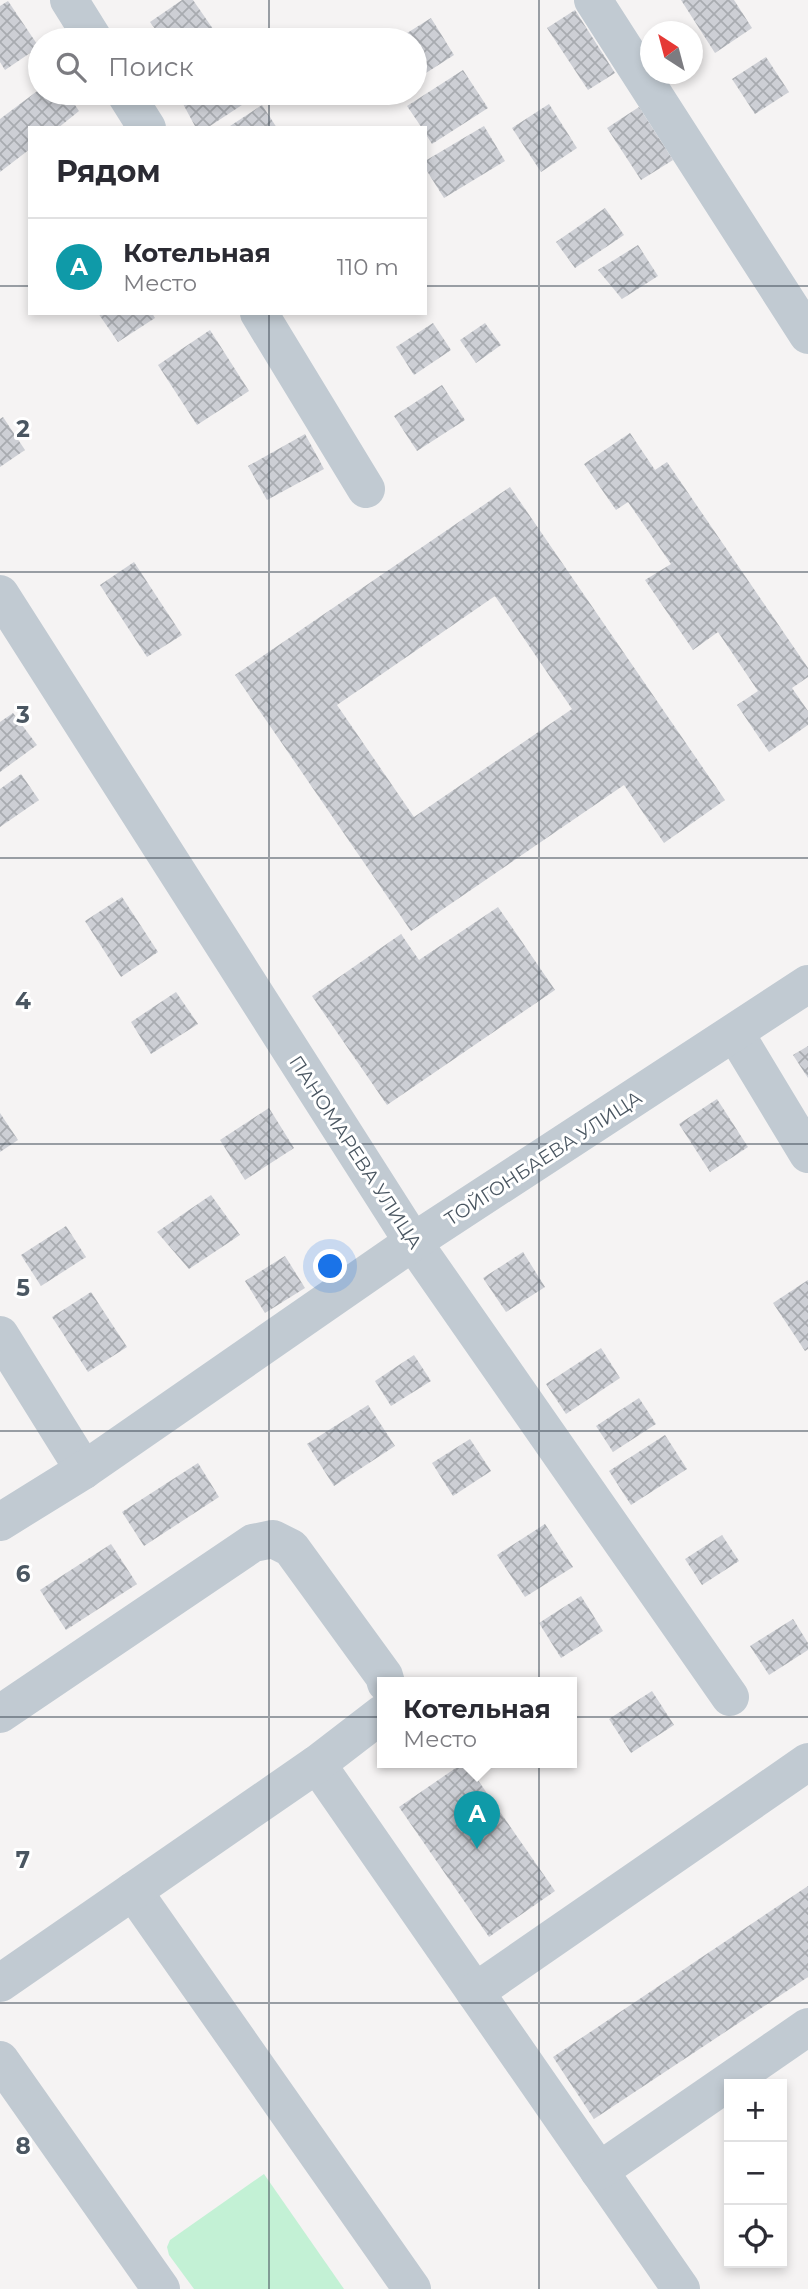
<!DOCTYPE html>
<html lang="ru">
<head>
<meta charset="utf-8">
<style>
	body { margin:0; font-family:Montserrat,sans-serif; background:#f2f2f3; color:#2b2b33 }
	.controls { position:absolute; right:21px; bottom:21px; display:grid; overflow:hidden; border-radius:0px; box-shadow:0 4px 10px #0003 }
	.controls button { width:63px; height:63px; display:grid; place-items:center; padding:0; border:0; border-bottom:2px solid #e1e1e2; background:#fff; color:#2b2b33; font:35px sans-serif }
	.compass { position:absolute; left:640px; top:21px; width:63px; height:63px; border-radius:50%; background:#fff; box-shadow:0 4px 10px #0003; rotate:324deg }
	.you { position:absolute; left:331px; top:1267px; width:24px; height:24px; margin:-18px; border:5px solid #fff; border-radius:50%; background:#1a73e8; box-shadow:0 0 0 10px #1a73e833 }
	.badge { display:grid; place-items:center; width:46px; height:46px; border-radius:50%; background:#db2777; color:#fff; font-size:23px; font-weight:700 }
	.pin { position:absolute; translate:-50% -58px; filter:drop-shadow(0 2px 4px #0008) }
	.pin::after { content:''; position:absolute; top:37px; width:24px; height:21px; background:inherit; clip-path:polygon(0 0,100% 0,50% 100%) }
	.popup { position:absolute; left:377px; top:1677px; width:200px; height:91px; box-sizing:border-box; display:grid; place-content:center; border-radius:0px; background:#fff; filter:drop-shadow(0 2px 5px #0005); font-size:23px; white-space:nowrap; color:#7c7c81 }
	.popup b { font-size:26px; color:#2b2b33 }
	.popup::after { content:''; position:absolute; left:50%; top:100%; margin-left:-14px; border:14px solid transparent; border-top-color:#fff }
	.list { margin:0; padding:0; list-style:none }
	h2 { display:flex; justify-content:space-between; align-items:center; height:91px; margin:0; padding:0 28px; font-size:30px }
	h2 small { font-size:23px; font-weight:400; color:#7c7c81 }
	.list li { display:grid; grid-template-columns:46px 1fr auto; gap:21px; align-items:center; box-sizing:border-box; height:98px; padding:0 28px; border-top:2px solid #e1e1e2 }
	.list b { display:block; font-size:26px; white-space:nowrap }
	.list p { margin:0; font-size:23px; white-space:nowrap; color:#7c7c81 }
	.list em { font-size:23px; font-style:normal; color:#7c7c81 }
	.icon { flex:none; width:38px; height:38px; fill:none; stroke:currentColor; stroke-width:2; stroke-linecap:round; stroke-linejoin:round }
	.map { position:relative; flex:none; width:808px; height:2289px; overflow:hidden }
	.search { position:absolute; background:#fff; box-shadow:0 4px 10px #0003; left:28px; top:28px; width:399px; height:77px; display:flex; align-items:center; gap:18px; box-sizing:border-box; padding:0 24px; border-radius:38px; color:#7c7c81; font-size:26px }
	.panel { position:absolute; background:#fff; box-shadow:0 4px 10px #0003; left:28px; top:126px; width:399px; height:189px; border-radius:0px }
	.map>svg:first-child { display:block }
</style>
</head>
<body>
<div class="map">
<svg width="808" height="2289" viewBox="0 0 808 2289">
	<defs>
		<pattern id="building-cross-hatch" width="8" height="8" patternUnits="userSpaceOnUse" patternTransform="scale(1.75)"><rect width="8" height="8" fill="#cdcfd5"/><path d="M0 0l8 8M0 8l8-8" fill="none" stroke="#a8abb0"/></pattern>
	</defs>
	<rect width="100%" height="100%" fill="#f5f3f3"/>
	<path fill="#c3f1d5" d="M264,2174L344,2289H194L169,2255L167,2247L170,2240Z"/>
	<g fill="url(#building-cross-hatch)" fill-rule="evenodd">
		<path d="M182,0H193L220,39L163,40L150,22Z"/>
		<path d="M681,0H734L752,28L715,53Z"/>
		<path d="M8,1L39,47L5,70L0,62V6Z"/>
		<path d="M575,10L615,73L588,90L547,28Z"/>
		<path d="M431,18L454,55L415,80V40H396Z"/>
		<path d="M766,57L789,92L755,114L732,79Z"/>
		<path d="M463,70L488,108L432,144L425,133V128H422L407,106Z"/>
		<path d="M40,89V93H67L79,111L58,128H30V149L0,172V119Z"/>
		<path d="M196,93H260L207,128H196L182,102Z"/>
		<path d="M549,104L577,148L541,172L512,128Z"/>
		<path d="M262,105L277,128H227Z"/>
		<path d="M639,107L673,160L641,180L607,128Z"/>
		<path d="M484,126L505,161L444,198L425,168V161Z"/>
		<path d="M605,208L624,235L575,268L556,242Z"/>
		<path d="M638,245L658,276L622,299L598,270Z"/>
		<path d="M98,313H152L155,318L118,342Z"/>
		<path d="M433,323L451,350L414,375L396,347Z"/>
		<path d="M485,323L501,345L476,363L460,340Z"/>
		<path d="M210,330L249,391L197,425L158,365Z"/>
		<path d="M442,385L465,420L417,451L394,416Z"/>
		<path d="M3,417L25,450L0,467V419Z"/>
		<path d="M630,433L655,470L667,462L808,668V677L792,688L808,711V725L769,752L737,705L758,691L718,632L693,650L645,580L671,564L628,502L616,510L584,464Z"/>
		<path d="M305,434L324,469L267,500L248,466Z"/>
		<path d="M510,487L725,800L664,843L624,785L411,931L235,675ZM495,596L572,709L414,817L337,705Z"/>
		<path d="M134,562L182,635L147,657L100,585Z"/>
		<path d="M13,713L37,745L0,772V722Z"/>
		<path d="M21,774L39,800L0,827V789Z"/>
		<path d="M122,897L158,952L121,977L85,921Z"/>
		<path d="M498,907L555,990L387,1105L312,996L401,934L419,960Z"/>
		<path d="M176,992L198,1024L151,1054L131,1022Z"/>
		<path d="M808,1046V1078L793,1055Z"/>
		<path d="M717,1099L748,1147L710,1172L679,1124Z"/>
		<path d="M269,1108L294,1148L245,1180L220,1140Z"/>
		<path d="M0,1113L18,1140L0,1152Z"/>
		<path d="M211,1195L240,1235L189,1269L157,1232Z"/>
		<path d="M66,1226L86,1257L41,1286L21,1255Z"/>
		<path d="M523,1252L545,1287L506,1312L483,1278Z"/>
		<path d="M285,1256L305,1288L265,1313L245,1281Z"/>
		<path d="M808,1280V1349L805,1351L773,1303Z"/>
		<path d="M91,1292L127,1347L88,1372L52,1317Z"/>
		<path d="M601,1348L620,1378L566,1414L546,1384Z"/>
		<path d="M414,1355L431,1381L391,1406L375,1381Z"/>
		<path d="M639,1398L656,1424L613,1452L596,1426Z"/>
		<path d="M368,1405L395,1446L334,1486L307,1444Z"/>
		<path d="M665,1435L687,1469L631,1505L609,1471Z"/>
		<path d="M470,1439L491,1471L453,1496L432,1463Z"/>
		<path d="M198,1463L219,1497L144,1546L122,1512Z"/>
		<path d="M545,1524L573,1567L525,1597L497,1555Z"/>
		<path d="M722,1535L739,1561L702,1585L685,1559Z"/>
		<path d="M111,1544L137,1584L66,1630L40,1590Z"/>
		<path d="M581,1596L603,1631L561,1658L539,1623Z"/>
		<path d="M793,1619L808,1643V1650L769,1675L750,1646Z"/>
		<path d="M652,1691L674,1725L631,1753L609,1719Z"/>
		<path d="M463,1763H466L555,1891L489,1937L399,1807Z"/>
		<path d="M808,1886V1977L594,2119L553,2057Z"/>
	</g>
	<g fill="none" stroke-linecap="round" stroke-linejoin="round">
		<g stroke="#c1cad2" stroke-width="38">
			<path d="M69,0L94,40"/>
			<path d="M593,0L808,335"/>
			<path d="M125,93L147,128"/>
			<path d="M259,313L366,489"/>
			<path d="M0,594L413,1242L730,1697"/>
			<path d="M735,1033L808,1154"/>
			<path d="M0,1335L84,1470"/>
			<path d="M0,1522L84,1470L413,1242L808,984"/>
			<path d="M0,1714L253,1543L273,1539L291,1548L384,1676L386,1683"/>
			<path d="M317,1764L681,2289"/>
			<path d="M133,1891L412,2289"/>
			<path d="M0,1983L317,1764L382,1714"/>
			<path d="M475,1992L808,1762"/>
			<path d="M0,2060L161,2289"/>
			<path d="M599,2171L808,2027"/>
		</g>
	</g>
	<path fill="none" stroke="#4a5661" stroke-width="2" stroke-opacity="0.55" d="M269,0V40M539,0V2289M269,93V128M0,286H30M425,286H808M269,313V2289M0,572H808M0,858H808M0,1144H808M0,1431H808M0,1717H808M0,2003H808"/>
	<g text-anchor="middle" stroke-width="6" stroke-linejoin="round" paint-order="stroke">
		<g font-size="19" fill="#4a5661" stroke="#fff">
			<text transform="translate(356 1152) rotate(57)" y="7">ПАНОМАРЕВА УЛИЦА</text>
			<text transform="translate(543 1158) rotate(-33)" y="7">ТОЙГОНБАЕВА УЛИЦА</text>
		</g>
	</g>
	<g font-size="23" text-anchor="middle" font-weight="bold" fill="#4a5661" stroke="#fff" stroke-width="6" stroke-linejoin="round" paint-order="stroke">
		<text x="23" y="437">2</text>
		<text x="23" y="723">3</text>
		<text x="23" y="1009">4</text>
		<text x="23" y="1296">5</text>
		<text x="23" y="1582">6</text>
		<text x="23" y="1868">7</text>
		<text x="23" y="2154">8</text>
	</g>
</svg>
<div class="controls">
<button>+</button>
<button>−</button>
<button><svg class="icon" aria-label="locate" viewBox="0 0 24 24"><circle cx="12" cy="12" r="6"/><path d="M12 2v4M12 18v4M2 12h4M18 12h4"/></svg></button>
</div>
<svg class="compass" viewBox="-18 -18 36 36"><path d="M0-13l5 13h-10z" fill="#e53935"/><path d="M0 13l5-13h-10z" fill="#7c7c81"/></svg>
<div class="you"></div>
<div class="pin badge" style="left:477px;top:1849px;background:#0f9aa8">A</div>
<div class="popup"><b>Котельная</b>Место</div>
<div class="search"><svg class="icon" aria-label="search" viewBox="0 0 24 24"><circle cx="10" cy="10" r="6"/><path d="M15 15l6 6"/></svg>Поиск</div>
<section class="panel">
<h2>Рядом<small></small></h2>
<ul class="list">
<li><span class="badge" style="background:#0f9aa8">A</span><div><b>Котельная</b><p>Место</p></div><em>110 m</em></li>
</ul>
</section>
</div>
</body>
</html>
